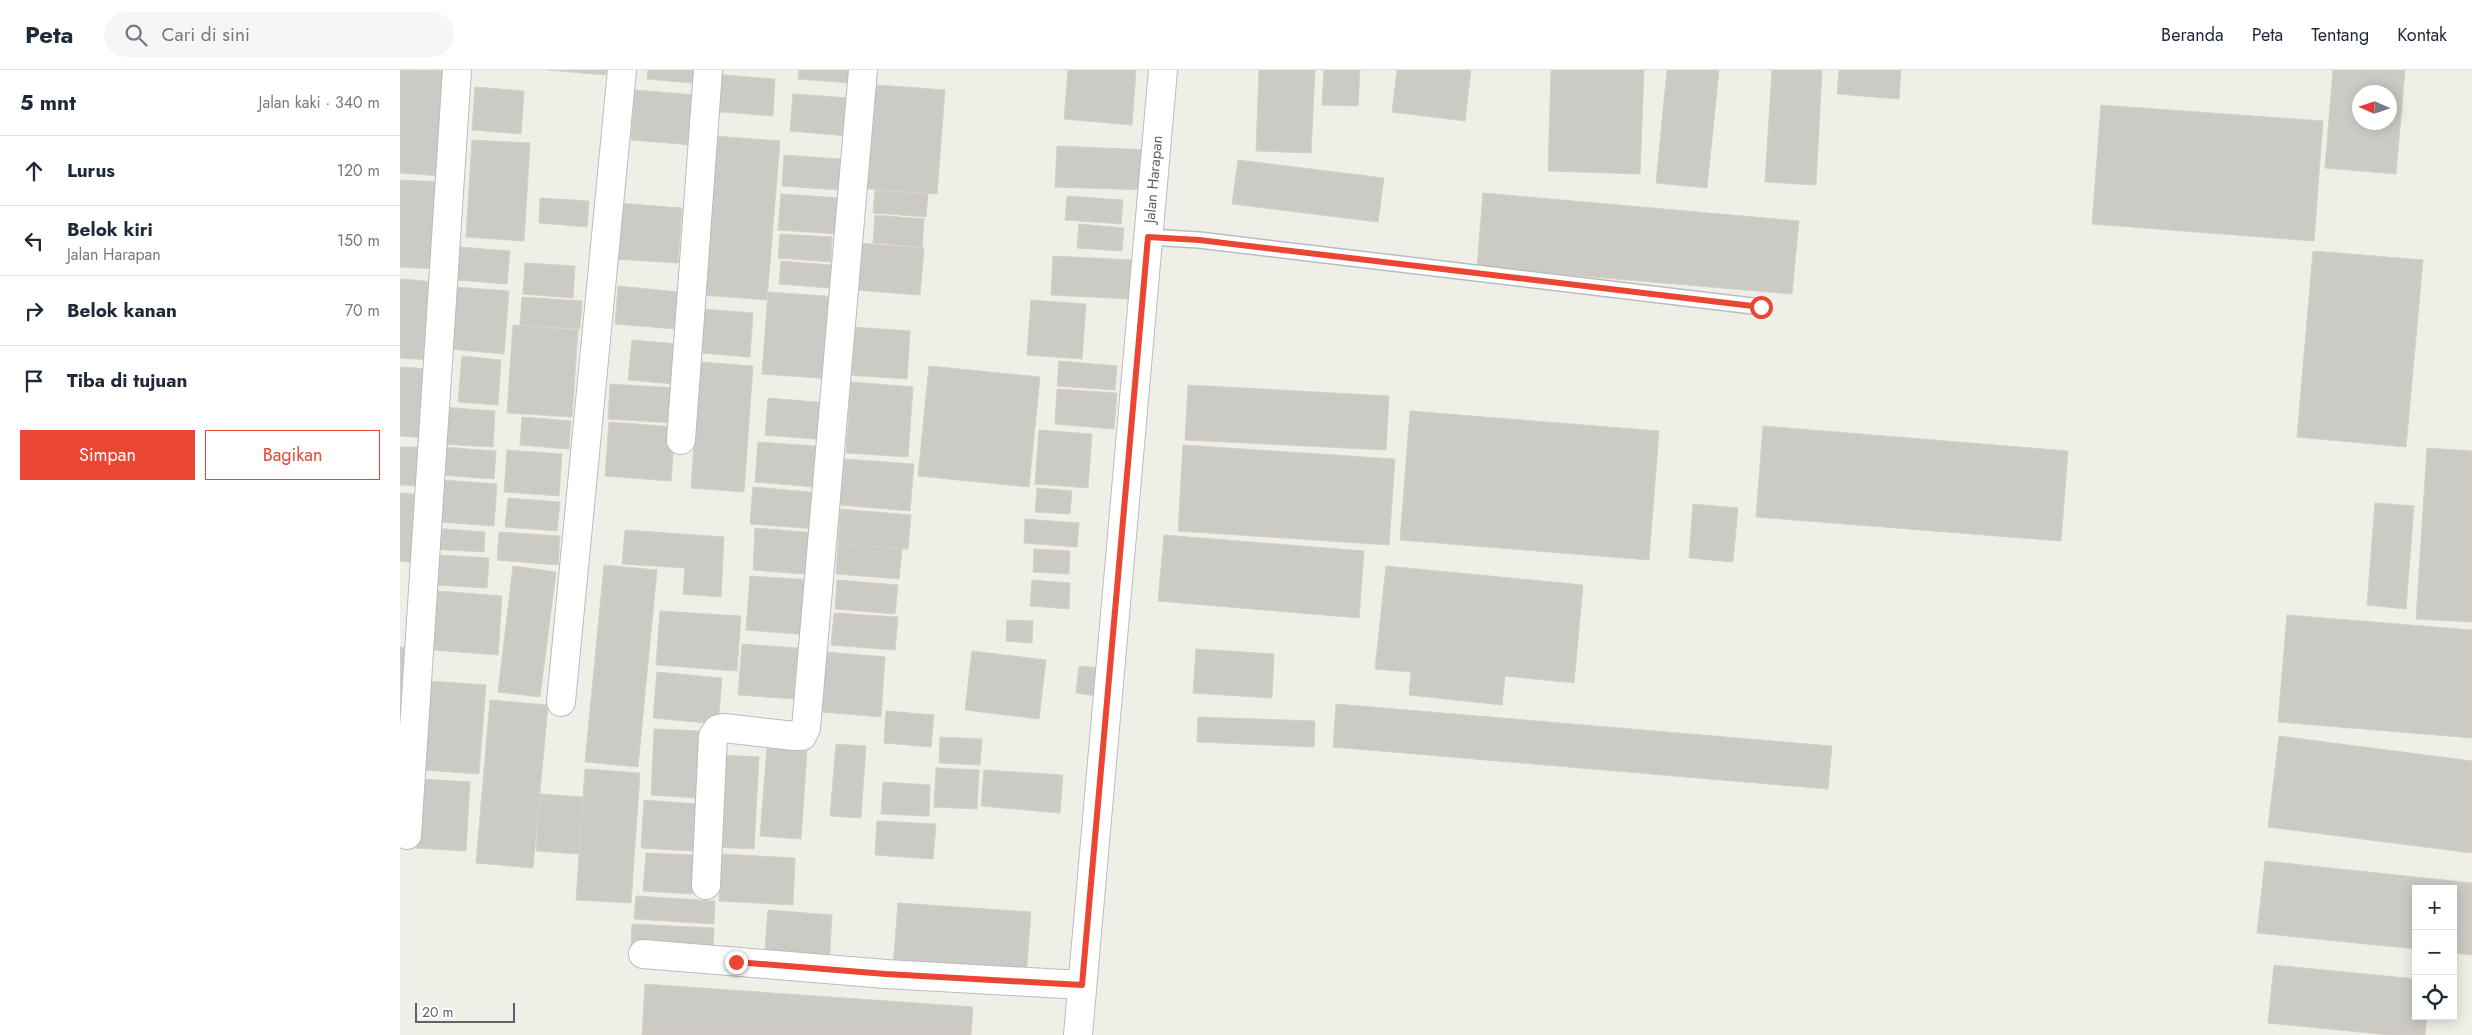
<!DOCTYPE html>
<html lang="id">
<head>
<meta charset="utf-8">
<style>
	body { margin:0; font-family:Jost,sans-serif; background:#f6f6f7; color:#1f2937 }
	.controls { position:absolute; right:15px; bottom:15px; display:grid; overflow:hidden; border-radius:0px; box-shadow:0 2px 12px #0003 }
	.controls button { width:45px; height:45px; display:grid; place-items:center; padding:0; border:0; border-bottom:1px solid #e0e1e3; background:#fff; color:#1f2937; font:25px sans-serif }
	.compass { position:absolute; left:1952px; top:15px; width:45px; height:45px; border-radius:50%; background:#fff; box-shadow:0 2px 12px #0003; rotate:273deg }
	.scale { position:absolute; left:15px; bottom:12px; width:100px; box-sizing:border-box; padding-left:5px; border:2px solid #5e6267; border-top:0; font-size:14px; line-height:18px; white-space:nowrap; color:#5e6267; -webkit-text-stroke:4px #fff; paint-order:stroke }
	.stop { position:absolute; width:15px; height:15px; margin:-11px; border:4px solid #eb4633; border-radius:50%; background:#fff }
	.stop.end { background:#eb4633; border-color:#fff; box-shadow:0 1px 5px #0008 }
	.list { margin:0; padding:0; list-style:none }
	h2 { display:flex; justify-content:space-between; align-items:center; height:65px; margin:0; padding:0 20px; font-size:21px }
	h2 small { font-size:16px; font-weight:400; color:#747a83 }
	.list li { display:grid; grid-template-columns:32px 1fr auto; gap:15px; align-items:center; box-sizing:border-box; height:70px; padding:0 20px; border-top:1px solid #e0e1e3 }
	.list b { display:block; font-size:19px; white-space:nowrap }
	.list p { margin:0; font-size:16px; white-space:nowrap; color:#747a83 }
	.list em { font-size:16px; font-style:normal; color:#747a83 }
	.actions { display:flex; gap:10px; padding:15px 20px }
	.actions a { flex:1; padding:11px 0; border:1px solid #eb4633; border-radius:0px; text-align:center; font-size:18px; color:#eb4633 }
	.actions .main { background:#eb4633; color:#fff }
	.icon { flex:none; width:28px; height:28px; fill:none; stroke:currentColor; stroke-width:2; stroke-linecap:round; stroke-linejoin:round }
	.map { position:relative; flex:none; width:2072px; height:965px; overflow:hidden }
	header { display:flex; align-items:center; gap:30px; box-sizing:border-box; height:70px; padding:0 25px; background:#fff; border-bottom:1px solid #e0e1e3 }
	header strong { font-size:24px }
	nav { display:flex; gap:28px; margin-inline-start:auto; font-size:18px }
	.search { width:350px; height:45px; background:#f6f6f7; display:flex; align-items:center; gap:12px; box-sizing:border-box; padding:0 18px; border-radius:28px; color:#747a83; font-size:19px }
	main { display:flex }
	aside { flex:1; background:#fff }
	.map>svg:first-child { display:block }
</style>
</head>
<body>
<header>
<strong>Peta</strong>
<div class="search"><svg class="icon" aria-label="search" viewBox="0 0 24 24"><circle cx="10" cy="10" r="6"/><path d="M15 15l6 6"/></svg>Cari di sini</div>
<nav><a>Beranda</a><a>Peta</a><a>Tentang</a><a>Kontak</a></nav>
</header>
<main>
<aside>
<h2>5 mnt<small>Jalan kaki · 340 m</small></h2>
<ul class="list">
<li><svg class="icon" aria-label="ahead" viewBox="0 0 24 24"><path d="M12 20V5M6 11l6-6 6 6"/></svg><div><b>Lurus</b></div><em>120 m</em></li>
<li><svg class="icon" aria-label="left" viewBox="0 0 24 24"><path d="M17 20v-9H6M10 6l-5 5 5 5"/></svg><div><b>Belok kiri</b><p>Jalan Harapan</p></div><em>150 m</em></li>
<li><svg class="icon" aria-label="right" viewBox="0 0 24 24"><path d="M7 20v-9h11M14 6l5 5-5 5"/></svg><div><b>Belok kanan</b></div><em>70 m</em></li>
<li><svg class="icon" aria-label="arrive" viewBox="0 0 24 24"><path d="M6 21V4h12l-3 4 3 4H6"/></svg><div><b>Tiba di tujuan</b></div></li>
</ul>
<div class="actions"><a class="main">Simpan</a><a>Bagikan</a></div>
</aside>
<div class="map">
<svg width="2072" height="965" viewBox="0 0 2072 965">
	<rect width="100%" height="100%" fill="#f0efe7"/>
	<g fill="#cccac4" stroke="#d5d1c5" fill-rule="evenodd">
		<path d="M0,0L48,1L40,106L0,103Z"/>
		<path d="M148,0H206L205,5Z"/>
		<path d="M248,0H304L303,14L247,9Z"/>
		<path d="M399,0H451V13L398,9Z"/>
		<path d="M668,0H736L732,55L664,49Z"/>
		<path d="M859,0H915L911,83L856,81Z"/>
		<path d="M924,0H960L958,36L922,35Z"/>
		<path d="M997,0H1071L1065,51L992,42Z"/>
		<path d="M1151,0H1244L1240,104L1148,101Z"/>
		<path d="M1267,0H1319L1307,118L1256,113Z"/>
		<path d="M1372,0H1422L1416,115L1365,112Z"/>
		<path d="M1439,0H1501L1499,29L1437,24Z"/>
		<path d="M1933,0H2005L1996,104L1925,98ZM1960,22H1990V52H1960Z"/>
		<path d="M312,4L375,9L373,46L310,41Z"/>
		<path d="M465,14L545,20L537,124L458,118Z"/>
		<path d="M75,17L124,21L121,64L72,60Z"/>
		<path d="M235,20L296,25L293,75L231,70Z"/>
		<path d="M393,24L451,28L448,66L390,61Z"/>
		<path d="M1701,35L1923,51L1914,171L1692,154Z"/>
		<path d="M314,66L380,71L367,230L302,225Z"/>
		<path d="M72,70L130,73L124,171L66,167Z"/>
		<path d="M657,76L749,80L748,120L655,117Z"/>
		<path d="M384,85L441,89L439,120L382,116Z"/>
		<path d="M838,90L984,108L978,152L832,134Z"/>
		<path d="M0,110L42,112L37,199L0,197Z"/>
		<path d="M475,120L528,124L526,147L473,143Z"/>
		<path d="M1083,123L1399,151L1392,224L1077,197Z"/>
		<path d="M381,124L441,128L438,164L378,160Z"/>
		<path d="M667,126L723,130L721,154L665,150Z"/>
		<path d="M140,128L189,131L187,157L139,153Z"/>
		<path d="M218,133L282,138L278,193L214,189Z"/>
		<path d="M475,145L524,149L522,177L473,173Z"/>
		<path d="M679,154L724,158L722,181L677,178Z"/>
		<path d="M380,164L432,167L431,192L378,188Z"/>
		<path d="M457,173L524,178L520,225L454,220Z"/>
		<path d="M60,177L110,181L107,214L57,210Z"/>
		<path d="M1913,181L2023,190L2006,377L1897,367Z"/>
		<path d="M653,186L732,190L730,229L651,225Z"/>
		<path d="M381,191L444,196L442,219L379,214Z"/>
		<path d="M125,193L175,196L173,228L123,224Z"/>
		<path d="M0,209L36,212L30,290L0,288Z"/>
		<path d="M218,216L279,222L275,259L215,254Z"/>
		<path d="M54,217L109,221L104,284L49,279Z"/>
		<path d="M368,222L439,227L433,309L362,304Z"/>
		<path d="M122,227L182,231L180,259L120,255Z"/>
		<path d="M631,230L686,234L682,289L627,285Z"/>
		<path d="M304,239L353,243L350,287L301,283Z"/>
		<path d="M113,255L178,260L172,347L107,343Z"/>
		<path d="M451,257L510,261L507,309L448,305Z"/>
		<path d="M232,270L278,274L275,314L228,310Z"/>
		<path d="M62,286L101,290L98,335L58,332Z"/>
		<path d="M659,291L717,296L715,320L657,316Z"/>
		<path d="M300,292L353,296L344,422L291,418Z"/>
		<path d="M529,296L640,307L629,417L518,406Z"/>
		<path d="M0,297L30,299L26,368L0,366Z"/>
		<path d="M451,312L513,317L508,387L446,383Z"/>
		<path d="M210,314L277,318L274,353L208,349Z"/>
		<path d="M788,315L989,326L986,380L785,370Z"/>
		<path d="M657,319L717,323L714,359L655,354Z"/>
		<path d="M368,328L429,333L427,370L365,365Z"/>
		<path d="M43,337L95,341L93,377L40,374Z"/>
		<path d="M1010,341L1259,361L1249,490L1000,470Z"/>
		<path d="M122,347L171,351L169,379L120,375Z"/>
		<path d="M209,352L275,357L271,411L205,406Z"/>
		<path d="M1363,356L1668,381L1661,471L1356,447Z"/>
		<path d="M639,360L692,364L688,418L635,414Z"/>
		<path d="M358,372L429,377L426,418L355,412Z"/>
		<path d="M783,375L995,389L989,475L778,461Z"/>
		<path d="M0,377H26L25,416L0,415Z"/>
		<path d="M42,377L96,381L94,409L40,405Z"/>
		<path d="M2027,378L2072,381V552L2016,549Z"/>
		<path d="M107,380L162,384L159,426L104,422Z"/>
		<path d="M444,389L514,394L510,441L440,435Z"/>
		<path d="M42,410L97,414L94,456L39,452Z"/>
		<path d="M353,417L421,423L418,459L350,454Z"/>
		<path d="M637,418L672,421L670,444L635,442Z"/>
		<path d="M0,423L23,425L17,493L0,491Z"/>
		<path d="M108,428L160,432L157,461L105,457Z"/>
		<path d="M1975,433L2014,436L2006,539L1967,535Z"/>
		<path d="M1293,434L1338,438L1333,492L1289,488Z"/>
		<path d="M440,439L511,445L508,479L438,474Z"/>
		<path d="M625,449L679,453L677,477L624,473Z"/>
		<path d="M33,458L85,462L84,482L31,479Z"/>
		<path d="M355,458L418,463L415,505L353,500Z"/>
		<path d="M225,460L324,467L321,527L283,524L285,498L222,494Z"/>
		<path d="M99,462L160,466L158,495L97,490Z"/>
		<path d="M764,465L964,481L959,548L758,531Z"/>
		<path d="M438,474L502,479L499,509L436,504Z"/>
		<path d="M634,479L670,481L669,504L633,502Z"/>
		<path d="M38,485L89,488L87,518L36,515Z"/>
		<path d="M204,495L257,500L238,697L185,692Z"/>
		<path d="M113,496L156,502L140,627L98,622Z"/>
		<path d="M986,496L1183,515L1174,613L1105,606L1102,635L1009,625L1011,602L975,599Z"/>
		<path d="M350,506L412,510L408,565L346,560Z"/>
		<path d="M437,510L498,515L495,544L435,539Z"/>
		<path d="M632,510L670,513L669,539L630,536Z"/>
		<path d="M38,521L102,526L98,585L33,580Z"/>
		<path d="M260,541L341,546L337,601L256,595Z"/>
		<path d="M434,543L498,547L495,580L431,575Z"/>
		<path d="M1887,545L2072,560V668L1878,652Z"/>
		<path d="M607,550L633,551L632,573L606,571Z"/>
		<path d="M342,574L398,578L394,629L338,625Z"/>
		<path d="M0,577L6,578L1,650H0Z"/>
		<path d="M796,579L874,584L872,628L793,623Z"/>
		<path d="M572,581L646,590L639,649L565,640Z"/>
		<path d="M426,582L485,587L481,647L422,642Z"/>
		<path d="M679,596L701,598L698,626L676,623Z"/>
		<path d="M257,602L322,608L318,654L253,648Z"/>
		<path d="M30,611L86,615L79,704L24,700Z"/>
		<path d="M90,630L148,635L133,798L76,793Z"/>
		<path d="M936,634L1432,676L1428,719L933,677Z"/>
		<path d="M486,641L534,645L531,677L484,673Z"/>
		<path d="M798,647L915,651L914,677L797,672Z"/>
		<path d="M254,659L301,661L297,728L251,725Z"/>
		<path d="M1879,666L2072,691V783L1868,757Z"/>
		<path d="M540,667L582,669L580,695L539,693Z"/>
		<path d="M436,674L466,676L461,748L430,746Z"/>
		<path d="M367,678L407,680L401,769L360,766Z"/>
		<path d="M321,685L359,687L354,779L316,777Z"/>
		<path d="M536,698L579,700L577,739L534,737Z"/>
		<path d="M185,699L240,703L231,833L176,830Z"/>
		<path d="M584,700L663,705L660,743L581,736Z"/>
		<path d="M21,709L70,712L66,781L16,778Z"/>
		<path d="M483,712L530,715L529,746L481,744Z"/>
		<path d="M140,724L183,727L179,784L136,781Z"/>
		<path d="M244,730L296,734L293,781L241,778Z"/>
		<path d="M477,751L536,754L533,789L475,785Z"/>
		<path d="M246,783L294,785L292,824L243,821Z"/>
		<path d="M321,784L395,788L393,835L319,831Z"/>
		<path d="M1865,791L2072,813V885L2053,883V819H2016V879L1857,863Z"/>
		<path d="M236,826L315,831L314,854L234,849Z"/>
		<path d="M498,833L631,842L626,907L493,897Z"/>
		<path d="M368,840L432,845L429,896L364,891Z"/>
		<path d="M232,854L314,858L313,882L231,878Z"/>
		<path d="M1874,895L2016,909V946H2027L2025,965H1990L1868,953Z"/>
		<path d="M245,914L573,937L571,965H242Z"/>
	</g>
	<g fill="none" stroke-linecap="round" stroke-linejoin="round">
		<defs>
			<path id="lane" d="M748,167L799,170L1361,237"/>
			<g id="street">
				<path d="M281,370L308,0"/>
				<path d="M161,632L222,0"/>
				<path d="M7,765L57,0"/>
				<path d="M306,815L313,666L318,659L324,658L394,666H402L406,658L463,0"/>
				<path d="M243,884L486,904L682,915"/>
				<path id="s1" d="M678,965L763,0"/>
			</g>
		</defs>
		<use href="#lane" stroke="#b9bcc0" stroke-width="18"/>
		<use href="#street" stroke="#b9bcc0" stroke-width="30"/>
		<use href="#lane" stroke="#fff" stroke-width="15"/>
		<use href="#street" stroke="#fff" stroke-width="28"/>
	</g>
	<g fill="none" stroke-linecap="round" stroke-linejoin="round">
		<path stroke="#eb4633" stroke-width="6" d="M336,892L486,904L682,915L748,167L799,170L1361,237"/>
	</g>
	<g text-anchor="middle" stroke-width="4" stroke-linejoin="round" paint-order="stroke">
		<g font-size="15" fill="#5e6267" stroke="#fff">
			<text dy="5" stroke="none"><textPath href="#s1" startOffset="859">Jalan Harapan</textPath></text>
		</g>
	</g>
</svg>
<div class="controls">
<button>+</button>
<button>−</button>
<button><svg class="icon" aria-label="locate" viewBox="0 0 24 24"><circle cx="12" cy="12" r="6"/><path d="M12 2v4M12 18v4M2 12h4M18 12h4"/></svg></button>
</div>
<svg class="compass" viewBox="-18 -18 36 36"><path d="M0-13l5 13h-10z" fill="#e53935"/><path d="M0 13l5-13h-10z" fill="#747a83"/></svg>
<div class="scale">20 m</div>
<div class="stop" style="left:1361px;top:237px"></div>
<div class="stop end" style="left:336px;top:892px"></div>
</div>
</main>
</body>
</html>
